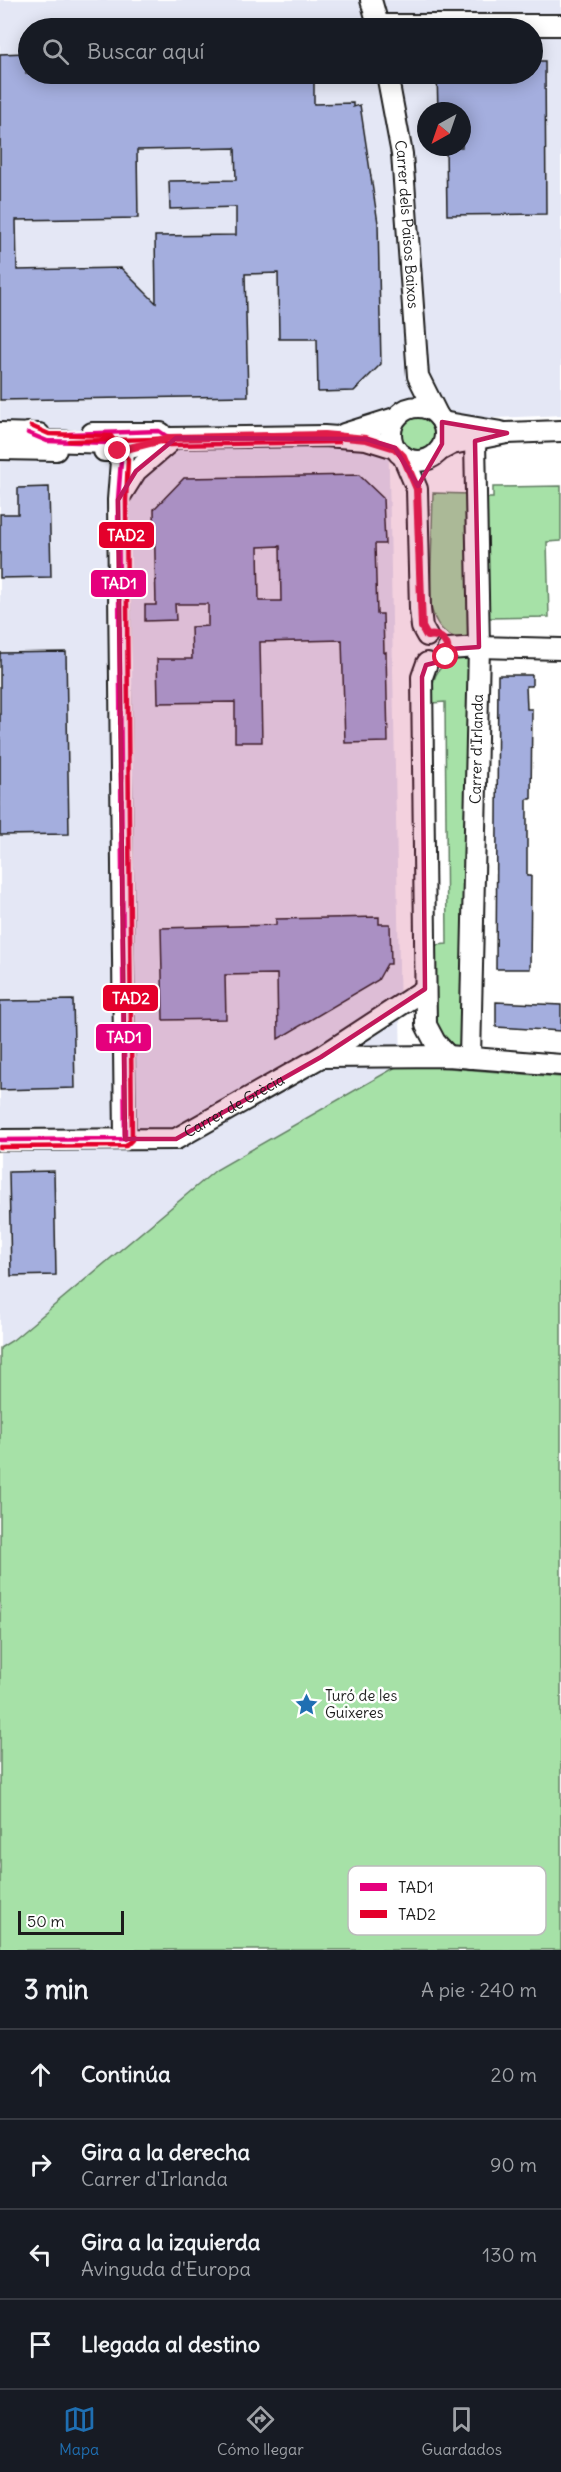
<!DOCTYPE html>
<html lang="es">
<head>
<meta charset="utf-8">
<style>
	body { margin:0; font-family:Delius,sans-serif; background:#20242c; color:#f1f3f6 }
	.compass { position:absolute; left:417px; top:102px; width:54px; height:54px; border-radius:50%; background:#171b24; box-shadow:0 3px 15px #0003; rotate:220deg }
	.scale { position:absolute; left:18px; bottom:15px; width:106px; box-sizing:border-box; padding-left:6px; border:3px solid #1c1c1c; border-top:0; font-size:16px; line-height:21px; white-space:nowrap; color:#1c1c1c; -webkit-text-stroke:4px #fff; paint-order:stroke }
	.stop { position:absolute; width:18px; height:18px; margin:-14px; border:4px solid #e11d48; border-radius:50%; background:#fff }
	.stop.end { background:#e11d48; border-color:#fff; box-shadow:0 2px 6px #0008 }
	.list { margin:0; padding:0; list-style:none }
	h2 { display:flex; justify-content:space-between; align-items:center; height:78px; margin:0; padding:0 24px; font-size:26px }
	h2 small { font-size:20px; font-weight:400; color:#9ea1a6 }
	.list li { display:grid; grid-template-columns:39px 1fr auto; gap:18px; align-items:center; box-sizing:border-box; height:90px; padding:0 24px; border-top:2px solid #363941 }
	.list b { display:block; font-size:22px; white-space:nowrap }
	.list p { margin:0; font-size:20px; white-space:nowrap; color:#9ea1a6 }
	.list em { font-size:20px; font-style:normal; color:#9ea1a6 }
	.icon { flex:none; width:33px; height:33px; fill:none; stroke:currentColor; stroke-width:2; stroke-linecap:round; stroke-linejoin:round }
	.map { position:relative; flex:none; width:561px; height:1950px; overflow:hidden }
	.search { position:absolute; background:#171b24; box-shadow:0 3px 15px #0003; left:18px; right:18px; top:18px; height:66px; display:flex; align-items:center; gap:15px; box-sizing:border-box; padding:0 21px; border-radius:33px; color:#9ea1a6; font-size:22px }
	.sheet { height:438px; background:#171b24 }
	nav { display:flex; justify-content:space-around; align-items:center; box-sizing:border-box; height:84px; border-top:2px solid #363941; background:#171b24; font-size:16px; color:#9ea1a6 }
	nav a { display:grid; justify-items:center; gap:3px }
	nav .on { color:#1f6fb2 }
	.map>svg:first-child { display:block }
</style>
</head>
<body>
<div class="map">
<svg width="561" height="1950" viewBox="0 0 561 1950">
	<rect width="100%" height="100%" fill="#fff"/>
	<filter id="ink" filterUnits="userSpaceOnUse"><feTurbulence type="fractalNoise" baseFrequency=".0167" numOctaves="2"/><feDisplacementMap in="SourceGraphic" scale="12" xChannelSelector="R" yChannelSelector="G"/><feConvolveMatrix kernelMatrix="1 2 1 2 8 2 1 2 1" color-interpolation-filters="sRGB"/></filter>
	<g filter="url(#ink)">
		<path fill="#e4e7f5" fill-rule="evenodd" d="M0,0H561V415L388,423L401,1064L216,1170L13,1340L0,1348ZM28,28H532V74H28ZM426,111H462V147H426Z"/>
		<g fill="#a6e1a7" stroke="#617e62" stroke-width="1.5">
			<circle cx="418" cy="433" r="17"/>
			<path d="M561,486V541L547,542L549,617L488,618L486,498H493V487Z"/>
			<path d="M433,493L469,494V640C445,639 434,625 430,602Z"/>
			<path d="M469,655L466,1051C462,1050 456,1049 452,1047C426,1033 436,971 436,945L447,944L445,702L432,703C430,673 440,661 469,655Z"/>
			<path d="M401,1064L561,1077V1950H0V1348L13,1340L216,1170Z"/>
		</g>
		<g fill="#a4aede" stroke="#1c1c1c" stroke-width="1.5" fill-rule="evenodd">
			<path d="M26,53V74H135L136,78L314,75V104L353,103V107L360,105L378,223L381,364L354,391L318,392L317,339H279L278,273L245,274L248,396L0,400V54ZM235,148L236,180L169,181L170,209L236,207V235L155,236L156,303L121,268L17,270L16,220L138,218L137,150Z"/>
			<path d="M532,61H545L546,214L447,215L446,147H462V111H438L437,74H532Z"/>
			<path d="M359,475L383,498L385,544H375L377,614H383L384,653L386,652L388,742L345,743L342,640L260,642L262,742H235V702L158,703L157,659H192L191,627L208,626V604H175L176,620L145,621V605H156L154,509L184,478ZM280,546L281,601H259L258,547Z"/>
			<path d="M49,487L51,577L0,578V514H18V488Z"/>
			<path d="M66,652L69,834L0,835V653Z"/>
			<path d="M498,675H532V686H526L527,709H532L531,799H527V876H531L530,969H496Z"/>
			<path d="M379,917V924H390L391,964H387L378,980L278,1039L277,974L225,975L226,1019L163,1020L161,928L276,925V919Z"/>
			<path d="M73,1000L75,1088L0,1090V1001Z"/>
			<path d="M496,1002L561,1005V1031L496,1027Z"/>
			<path d="M54,1171L56,1275L11,1276L9,1172Z"/>
		</g>
		<g fill="none" stroke-linecap="round" stroke-linejoin="round">
			<defs>
				<g id="minor">
					<path d="M371,0L379,28"/>
					<path d="M378,25H561"/>
					<path id="s1" d="M387,74L402,154L418,376L438,416"/>
					<circle cx="418" cy="434" r="27"/>
					<path d="M442,422L501,432"/>
					<path d="M0,433L39,434"/>
					<path d="M28,433L47,441L109,443L121,461L118,500L125,1139"/>
					<path d="M92,433H161"/>
					<path d="M344,434L395,418"/>
					<path d="M0,449L56,450"/>
					<path d="M104,451H118L169,438L324,436L366,439L395,448"/>
					<path d="M439,451L452,444L507,433L561,431"/>
					<path d="M403,456L417,489L420,609L422,627L427,636"/>
					<path d="M121,495L136,471L172,440"/>
					<path d="M448,649L479,647L561,649"/>
					<path d="M427,663L422,677L426,1025L435,1042L448,1056"/>
					<path d="M321,1057L425,989"/>
					<path id="s2" d="M470,1058L479,647L475,441"/>
					<path id="s3" d="M0,1140L176,1139L321,1057L448,1056L561,1065"/>
				</g>
			</defs>
			<use href="#minor" stroke="#1c1c1c" stroke-width="24"/>
			<use href="#minor" stroke="#fff" stroke-width="20"/>
			<defs>
				<g id="bus-1">
					<path d="M69,434L159,431L169,438L339,435"/>
					<path d="M0,1140L125,1139L118,500L121,461L109,443L47,441L28,433"/>
				</g>
				<g id="bus-2">
					<path d="M69,441L157,439L169,445L339,442"/>
					<path d="M0,1147L126,1146L132,1140L126,500L128,459L111,436L49,434L31,426"/>
				</g>
			</defs>
			<use href="#bus-1" stroke="#fff" stroke-width="9"/>
			<use href="#bus-2" stroke="#fff" stroke-width="9"/>
			<use href="#bus-1" stroke="#e5007d" stroke-width="4.5"/>
			<use href="#bus-2" stroke="#e4002b" stroke-width="4.5"/>
		</g>
	</g>
	<g fill="none" stroke-linecap="round" stroke-linejoin="round" filter="url(#ink)">
		<path stroke="#e11d48" stroke-width="8" d="M118,451L169,438L324,435L366,439L395,448L403,456L417,489L422,627L427,636C441,633 451,643 446,657"/>
	</g>
	<path fill="#c2185b" fill-opacity="0.2" stroke="#c2185b" stroke-width="4.5" stroke-linejoin="round" d="M442,422L507,433L475,441L479,647L450,649L442,661L426,665L422,677L425,989L321,1057L176,1139H125L118,500L136,471L176,438L366,439L395,448L418,486L442,444Z"/>
	<defs>
		<symbol id="sight-bare" viewBox="-9 -9 18 18"><path d="M0-6L1.8-2.2L6-1.7L2.9 1.2L3.7 5.4L0 3.3L-3.7 5.4L-2.9 1.2L-6-1.7L-1.8-2.2Z" fill="#1f6fb2" stroke="#fff" stroke-width="2.5" paint-order="stroke"/></symbol>
	</defs>
	<g fill-rule="evenodd">
		<use href="#sight-bare" x="290" y="1688" width="33" height="33"/>
	</g>
	<g text-anchor="middle" stroke-width="5" stroke-linejoin="round" paint-order="stroke">
		<g font-size="15" fill="#1c1c1c" stroke="#fff">
			<text dy="5" stroke="none"><textPath href="#s1" startOffset="152">Carrer dels Països Baixos</textPath></text>
			<text dy="5" stroke="none"><textPath href="#s2" startOffset="309">Carrer d'Irlanda</textPath></text>
			<text dy="5" stroke="none"><textPath href="#s3" startOffset="243">Carrer de Grècia</textPath></text>
		</g>
		<g font-size="15" fill="#1c1c1c" stroke="#fff" text-anchor="start">
			<text x="325" y="1701">Turó de les<tspan x="325" dy="17">Guixeres</tspan></text>
		</g>
	</g>
	<rect x="348" y="1866" width="198" height="69" rx="9" fill="#fff" stroke="#bbb" stroke-width="1.5"/>
	<rect x="360" y="1883" width="27" height="8" fill="#e5007d"/>
	<rect x="360" y="1910" width="27" height="8" fill="#e4002b"/>
	<g font-size="16" fill="#1c1c1c">
		<text x="398" y="1893">TAD1</text>
		<text x="398" y="1920">TAD2</text>
	</g>
	<g stroke="#fff" stroke-width="2">
		<rect x="98" y="521" width="57" height="28" rx="6" fill="#e4002b"/>
		<rect x="90" y="569" width="57" height="29" rx="6" fill="#e5007d"/>
		<rect x="102" y="984" width="57" height="28" rx="6" fill="#e4002b"/>
		<rect x="95" y="1023" width="57" height="29" rx="6" fill="#e5007d"/>
	</g>
	<g font-size="16" text-anchor="middle" font-weight="bold" fill="#fff">
		<text x="126" y="541">TAD2</text>
		<text x="119" y="589">TAD1</text>
		<text x="131" y="1004">TAD2</text>
		<text x="124" y="1043">TAD1</text>
	</g>
</svg>
<svg class="compass" viewBox="-18 -18 36 36"><path d="M0-13l5 13h-10z" fill="#e53935"/><path d="M0 13l5-13h-10z" fill="#9ea1a6"/></svg>
<div class="scale">50 m</div>
<div class="stop" style="left:446px;top:657px"></div>
<div class="stop end" style="left:118px;top:451px"></div>
<div class="search"><svg class="icon" aria-label="search" viewBox="0 0 24 24"><circle cx="10" cy="10" r="6"/><path d="M15 15l6 6"/></svg>Buscar aquí</div>
</div>
<section class="sheet">
<h2>3 min<small>A pie · 240 m</small></h2>
<ul class="list">
<li><svg class="icon" aria-label="ahead" viewBox="0 0 24 24"><path d="M12 20V5M6 11l6-6 6 6"/></svg><div><b>Continúa</b></div><em>20 m</em></li>
<li><svg class="icon" aria-label="right" viewBox="0 0 24 24"><path d="M7 20v-9h11M14 6l5 5-5 5"/></svg><div><b>Gira a la derecha</b><p>Carrer d'Irlanda</p></div><em>90 m</em></li>
<li><svg class="icon" aria-label="left" viewBox="0 0 24 24"><path d="M17 20v-9H6M10 6l-5 5 5 5"/></svg><div><b>Gira a la izquierda</b><p>Avinguda d'Europa</p></div><em>130 m</em></li>
<li><svg class="icon" aria-label="arrive" viewBox="0 0 24 24"><path d="M6 21V4h12l-3 4 3 4H6"/></svg><div><b>Llegada al destino</b></div></li>
</ul>
</section>
<nav>
<a class="on"><svg class="icon" aria-label="map" viewBox="0 0 24 24"><path d="M3 6l6-2 6 2 6-2v14l-6 2-6-2-6 2zM9 4v14M15 6v14"/></svg>Mapa</a>
<a><svg class="icon" aria-label="directions" viewBox="0 0 24 24"><path d="M12 3l9 9-9 9-9-9zM9 14v-3h6M13 9l2 2-2 2"/></svg>Cómo llegar</a>
<a><svg class="icon" aria-label="saved" viewBox="0 0 24 24"><path d="M7 4h10v16l-5-4-5 4z"/></svg>Guardados</a>
</nav>
</body>
</html>
